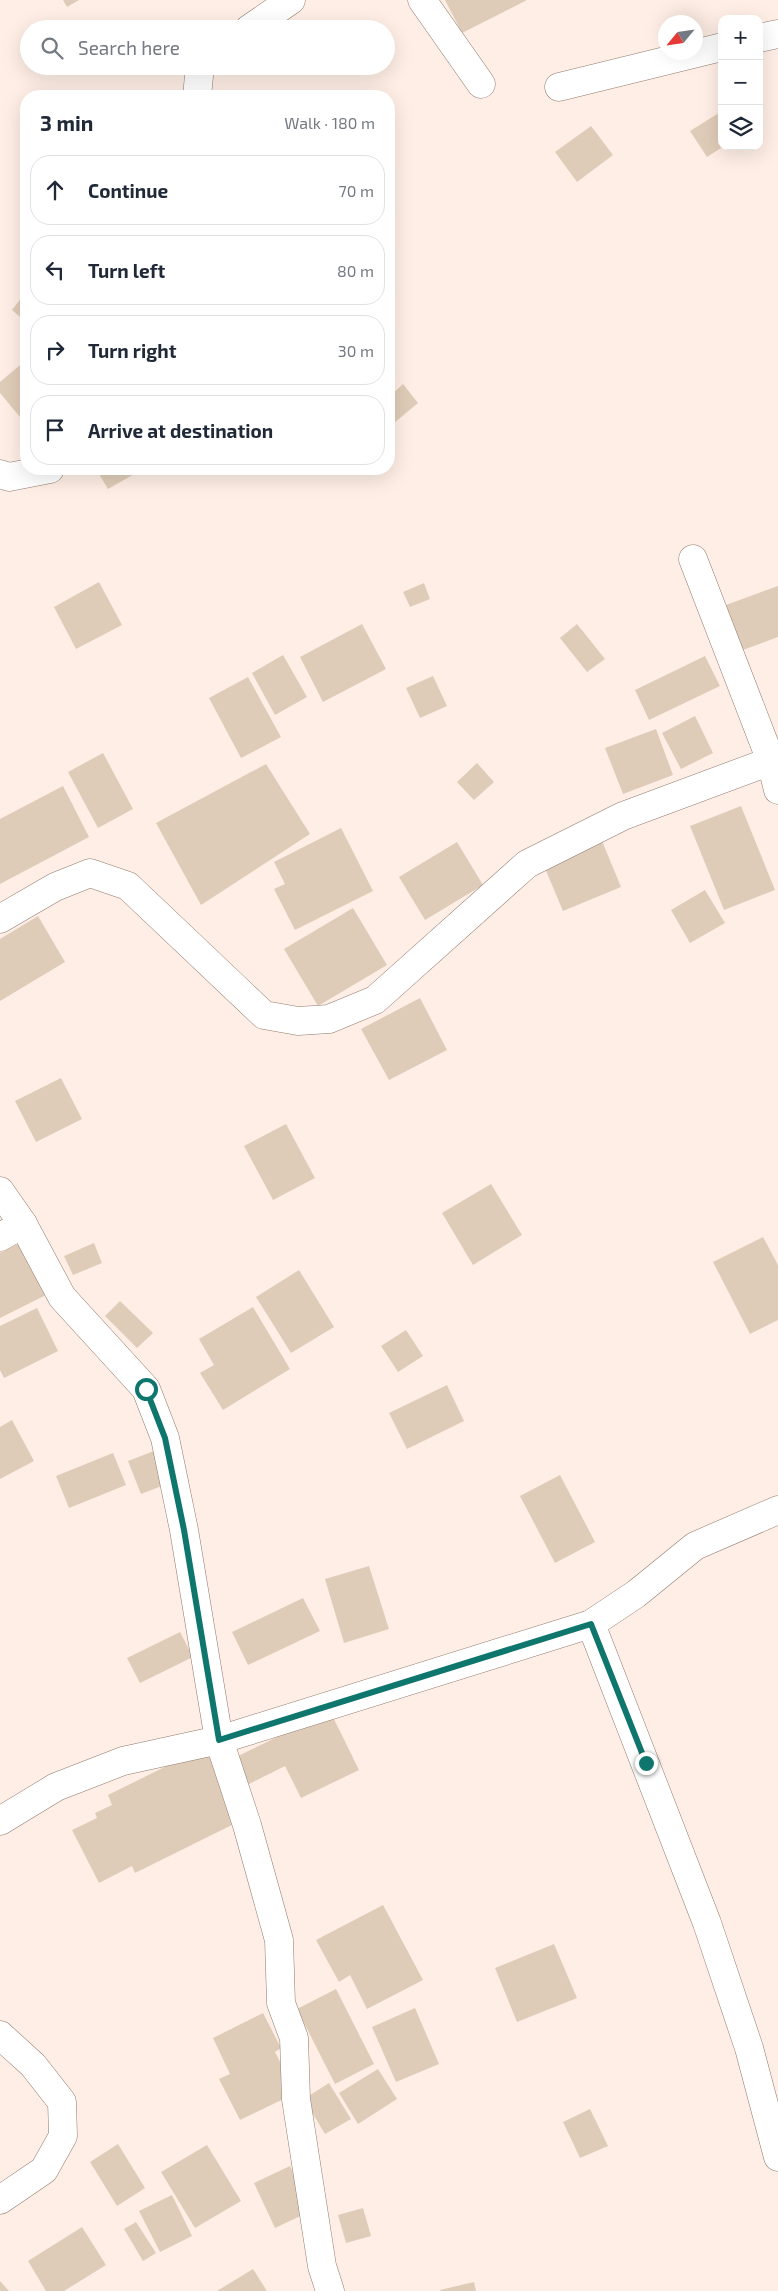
<!DOCTYPE html>
<html lang="en">
<head>
<meta charset="utf-8">
<style>
	body { margin:0; font-family:"Exo 2",sans-serif; background:#f2f2f3; color:#1f2937 }
	.controls { position:absolute; right:15px; top:15px; display:grid; overflow:hidden; border-radius:10px; box-shadow:0 5px 20px #0002 }
	.controls button { width:45px; height:45px; display:grid; place-items:center; padding:0; border:0; border-bottom:1px solid #e0e1e3; background:#fff; color:#1f2937; font:25px sans-serif }
	.compass { position:absolute; left:658px; top:15px; width:45px; height:45px; border-radius:50%; background:#fff; box-shadow:0 5px 20px #0002; rotate:241deg }
	.stop { position:absolute; width:15px; height:15px; margin:-11px; border:4px solid #0f766e; border-radius:50%; background:#fff }
	.stop.end { background:#0f766e; border-color:#fff; box-shadow:0 1px 5px #0008 }
	.list { margin:0; padding:0; list-style:none }
	h2 { display:flex; justify-content:space-between; align-items:center; height:65px; margin:0; padding:0 20px; font-size:21px }
	h2 small { font-size:16px; font-weight:400; color:#747a83 }
	.list li { display:grid; grid-template-columns:32px 1fr auto; gap:15px; align-items:center; box-sizing:border-box; height:70px; margin:0 10px 10px; padding:0 10px; border:1px solid #e0e1e3; border-radius:20px }
	.list b { display:block; font-size:19px; white-space:nowrap }
	.list em { font-size:16px; font-style:normal; color:#747a83 }
	.icon { flex:none; width:28px; height:28px; fill:none; stroke:currentColor; stroke-width:2; stroke-linecap:round; stroke-linejoin:round }
	.map { position:relative; flex:none; width:778px; height:2291px; overflow:hidden }
	.search { position:absolute; background:#fff; box-shadow:0 5px 20px #0002; left:20px; top:20px; width:375px; height:55px; display:flex; align-items:center; gap:12px; box-sizing:border-box; padding:0 18px; border-radius:28px; color:#747a83; font-size:19px }
	.panel { position:absolute; background:#fff; box-shadow:0 5px 20px #0002; left:20px; top:90px; width:375px; height:385px; border-radius:20px }
	.map>svg:first-child { display:block }
</style>
</head>
<body>
<div class="map">
<svg width="778" height="2291" viewBox="0 0 778 2291">
	<rect width="100%" height="100%" fill="#feeee5"/>
	<g fill="#dfccb8">
		<path d="M63,0H79L67,7Z"/>
		<path d="M445,0H527L462,33Z"/>
		<path d="M722,111V146H724L707,157L690,131Z"/>
		<path d="M591,126L613,155L577,182L555,152Z"/>
		<path d="M26,292V322L12,310Z"/>
		<path d="M26,360V412L20,417L0,393V382Z"/>
		<path d="M403,384L418,403L394,423L389,417V397Z"/>
		<path d="M96,469H143L108,489Z"/>
		<path d="M99,582L122,625L76,649L54,607Z"/>
		<path d="M424,583L430,599L410,607L403,592Z"/>
		<path d="M778,586V637L743,650L726,605Z"/>
		<path d="M362,624L386,669L323,702L300,657Z"/>
		<path d="M577,624L605,659L587,672L560,638Z"/>
		<path d="M283,655L307,697L275,715L252,673Z"/>
		<path d="M705,656L720,686L649,720L635,690Z"/>
		<path d="M433,676L447,706L420,718L406,688Z"/>
		<path d="M248,677L281,737L241,758L209,698Z"/>
		<path d="M695,716L713,753L681,769L662,733Z"/>
		<path d="M656,729L673,775L623,794L605,748Z"/>
		<path d="M103,753L133,809L98,828L68,772Z"/>
		<path d="M477,763L494,782L474,800L457,782Z"/>
		<path d="M266,764L310,834L201,905L156,823Z"/>
		<path d="M63,786L89,837L0,884V819Z"/>
		<path d="M741,806L775,890L724,910L690,826Z"/>
		<path d="M341,828L373,891L295,930L274,889L285,884L274,862Z"/>
		<path d="M602,841L621,887L563,911L544,866Z"/>
		<path d="M457,842L483,885L425,920L399,877Z"/>
		<path d="M705,890L725,923L690,943L671,910Z"/>
		<path d="M353,908L387,965L318,1006L284,949Z"/>
		<path d="M38,916L65,962L0,1001V939Z"/>
		<path d="M420,998L447,1050L389,1080L361,1029Z"/>
		<path d="M61,1078L82,1119L36,1142L15,1101Z"/>
		<path d="M286,1124L315,1178L273,1200L244,1146Z"/>
		<path d="M491,1184L522,1235L473,1265L442,1213Z"/>
		<path d="M763,1237L778,1265V1320L750,1334L713,1262Z"/>
		<path d="M24,1241L50,1293L0,1318V1253Z"/>
		<path d="M94,1243L102,1263L73,1275L64,1256Z"/>
		<path d="M299,1270L334,1327L291,1353L256,1297Z"/>
		<path d="M120,1301L153,1333L137,1348L105,1316Z"/>
		<path d="M253,1307L290,1369L223,1410L200,1373L214,1365L199,1339Z"/>
		<path d="M37,1308L58,1351L4,1378L0,1370V1326Z"/>
		<path d="M406,1330L423,1356L398,1372L381,1346Z"/>
		<path d="M447,1385L464,1421L407,1449L389,1413Z"/>
		<path d="M12,1420L34,1461L0,1479V1427Z"/>
		<path d="M154,1451L167,1484L141,1494L128,1461Z"/>
		<path d="M113,1453L126,1485L69,1508L56,1476Z"/>
		<path d="M560,1475L595,1542L555,1563L520,1496Z"/>
		<path d="M369,1566L389,1629L344,1643L325,1579Z"/>
		<path d="M303,1598L320,1631L248,1665L232,1632Z"/>
		<path d="M180,1632L193,1657L140,1683L127,1658Z"/>
		<path d="M330,1711L359,1770L301,1798L285,1766L249,1784L236,1757Z"/>
		<path d="M205,1747L242,1820L135,1873L132,1866L99,1883L72,1830L97,1818L95,1813L112,1805L108,1795Z"/>
		<path d="M383,1905L423,1980L367,2009L350,1975L339,1982L316,1940Z"/>
		<path d="M554,1944L577,1998L517,2022L495,1968Z"/>
		<path d="M336,1989L374,2064L335,2084L297,2009Z"/>
		<path d="M415,2008L439,2064L396,2082L372,2027Z"/>
		<path d="M263,2013L281,2048L275,2052L296,2093L240,2120L219,2079L230,2074L213,2038Z"/>
		<path d="M378,2069L397,2099L358,2124L339,2093Z"/>
		<path d="M329,2083L351,2119L325,2134L304,2099Z"/>
		<path d="M590,2109L608,2146L580,2158L563,2122Z"/>
		<path d="M118,2144L145,2188L117,2206L90,2162Z"/>
		<path d="M207,2145L241,2201L195,2228L161,2172Z"/>
		<path d="M290,2166L311,2211L275,2228L254,2183Z"/>
		<path d="M172,2195L192,2236L160,2252L139,2211Z"/>
		<path d="M363,2208L371,2236L346,2243L338,2215Z"/>
		<path d="M136,2222L156,2253L143,2261L124,2229Z"/>
		<path d="M82,2227L106,2265L64,2291H46L28,2261Z"/>
		<path d="M253,2269L267,2291H217Z"/>
		<path d="M0,2281L9,2291H0Z"/>
		<path d="M474,2282L476,2291H440V2290Z"/>
	</g>
	<g fill="none" stroke-linecap="round" stroke-linejoin="round">
		<defs>
			<g id="minor">
				<path d="M422,0L481,84"/>
				<path d="M249,29L291,0"/>
				<path d="M759,38L778,34"/>
				<path d="M559,87L722,47"/>
				<path d="M197,96L200,66"/>
				<path d="M0,474L9,477L50,469"/>
				<path d="M693,559L771,761"/>
				<path d="M0,919L55,887L90,873L128,886L264,1015L298,1021L329,1019L375,1000L527,864L623,816L771,761L778,790"/>
				<path d="M0,1191L23,1224L62,1297L146,1389L165,1438L184,1530L219,1740L247,1825L279,1940L281,2003L294,2038L296,2099L322,2266L330,2291"/>
				<path d="M0,1237L23,1224"/>
				<path d="M591,1624L707,1923L749,2048L778,2157"/>
				<path d="M0,1821L56,1787L123,1761L219,1740L591,1624L636,1594L695,1546L778,1510"/>
				<path d="M0,2035L33,2065L62,2102L63,2136L44,2170L0,2200"/>
			</g>
		</defs>
		<use href="#minor" stroke="#917b6d" stroke-width="29"/>
		<use href="#minor" stroke="#fff" stroke-width="28"/>
	</g>
	<g fill="none" stroke-linecap="round" stroke-linejoin="round">
		<path stroke="#0f766e" stroke-width="6" d="M146,1389L165,1438L184,1530L219,1740L591,1624L646,1763"/>
	</g>
</svg>
<div class="controls">
<button>+</button>
<button>−</button>
<button><svg class="icon" aria-label="layers" viewBox="0 0 24 24"><path d="M12 4l9 5-9 5-9-5zM3 14l9 5 9-5"/></svg></button>
</div>
<svg class="compass" viewBox="-18 -18 36 36"><path d="M0-13l5 13h-10z" fill="#e53935"/><path d="M0 13l5-13h-10z" fill="#747a83"/></svg>
<div class="stop" style="left:146px;top:1389px"></div>
<div class="stop end" style="left:646px;top:1763px"></div>
<div class="search"><svg class="icon" aria-label="search" viewBox="0 0 24 24"><circle cx="10" cy="10" r="6"/><path d="M15 15l6 6"/></svg>Search here</div>
<section class="panel">
<h2>3 min<small>Walk · 180 m</small></h2>
<ul class="list">
<li><svg class="icon" aria-label="ahead" viewBox="0 0 24 24"><path d="M12 20V5M6 11l6-6 6 6"/></svg><div><b>Continue</b></div><em>70 m</em></li>
<li><svg class="icon" aria-label="left" viewBox="0 0 24 24"><path d="M17 20v-9H6M10 6l-5 5 5 5"/></svg><div><b>Turn left</b></div><em>80 m</em></li>
<li><svg class="icon" aria-label="right" viewBox="0 0 24 24"><path d="M7 20v-9h11M14 6l5 5-5 5"/></svg><div><b>Turn right</b></div><em>30 m</em></li>
<li><svg class="icon" aria-label="arrive" viewBox="0 0 24 24"><path d="M6 21V4h12l-3 4 3 4H6"/></svg><div><b>Arrive at destination</b></div></li>
</ul>
</section>
</div>
</body>
</html>
